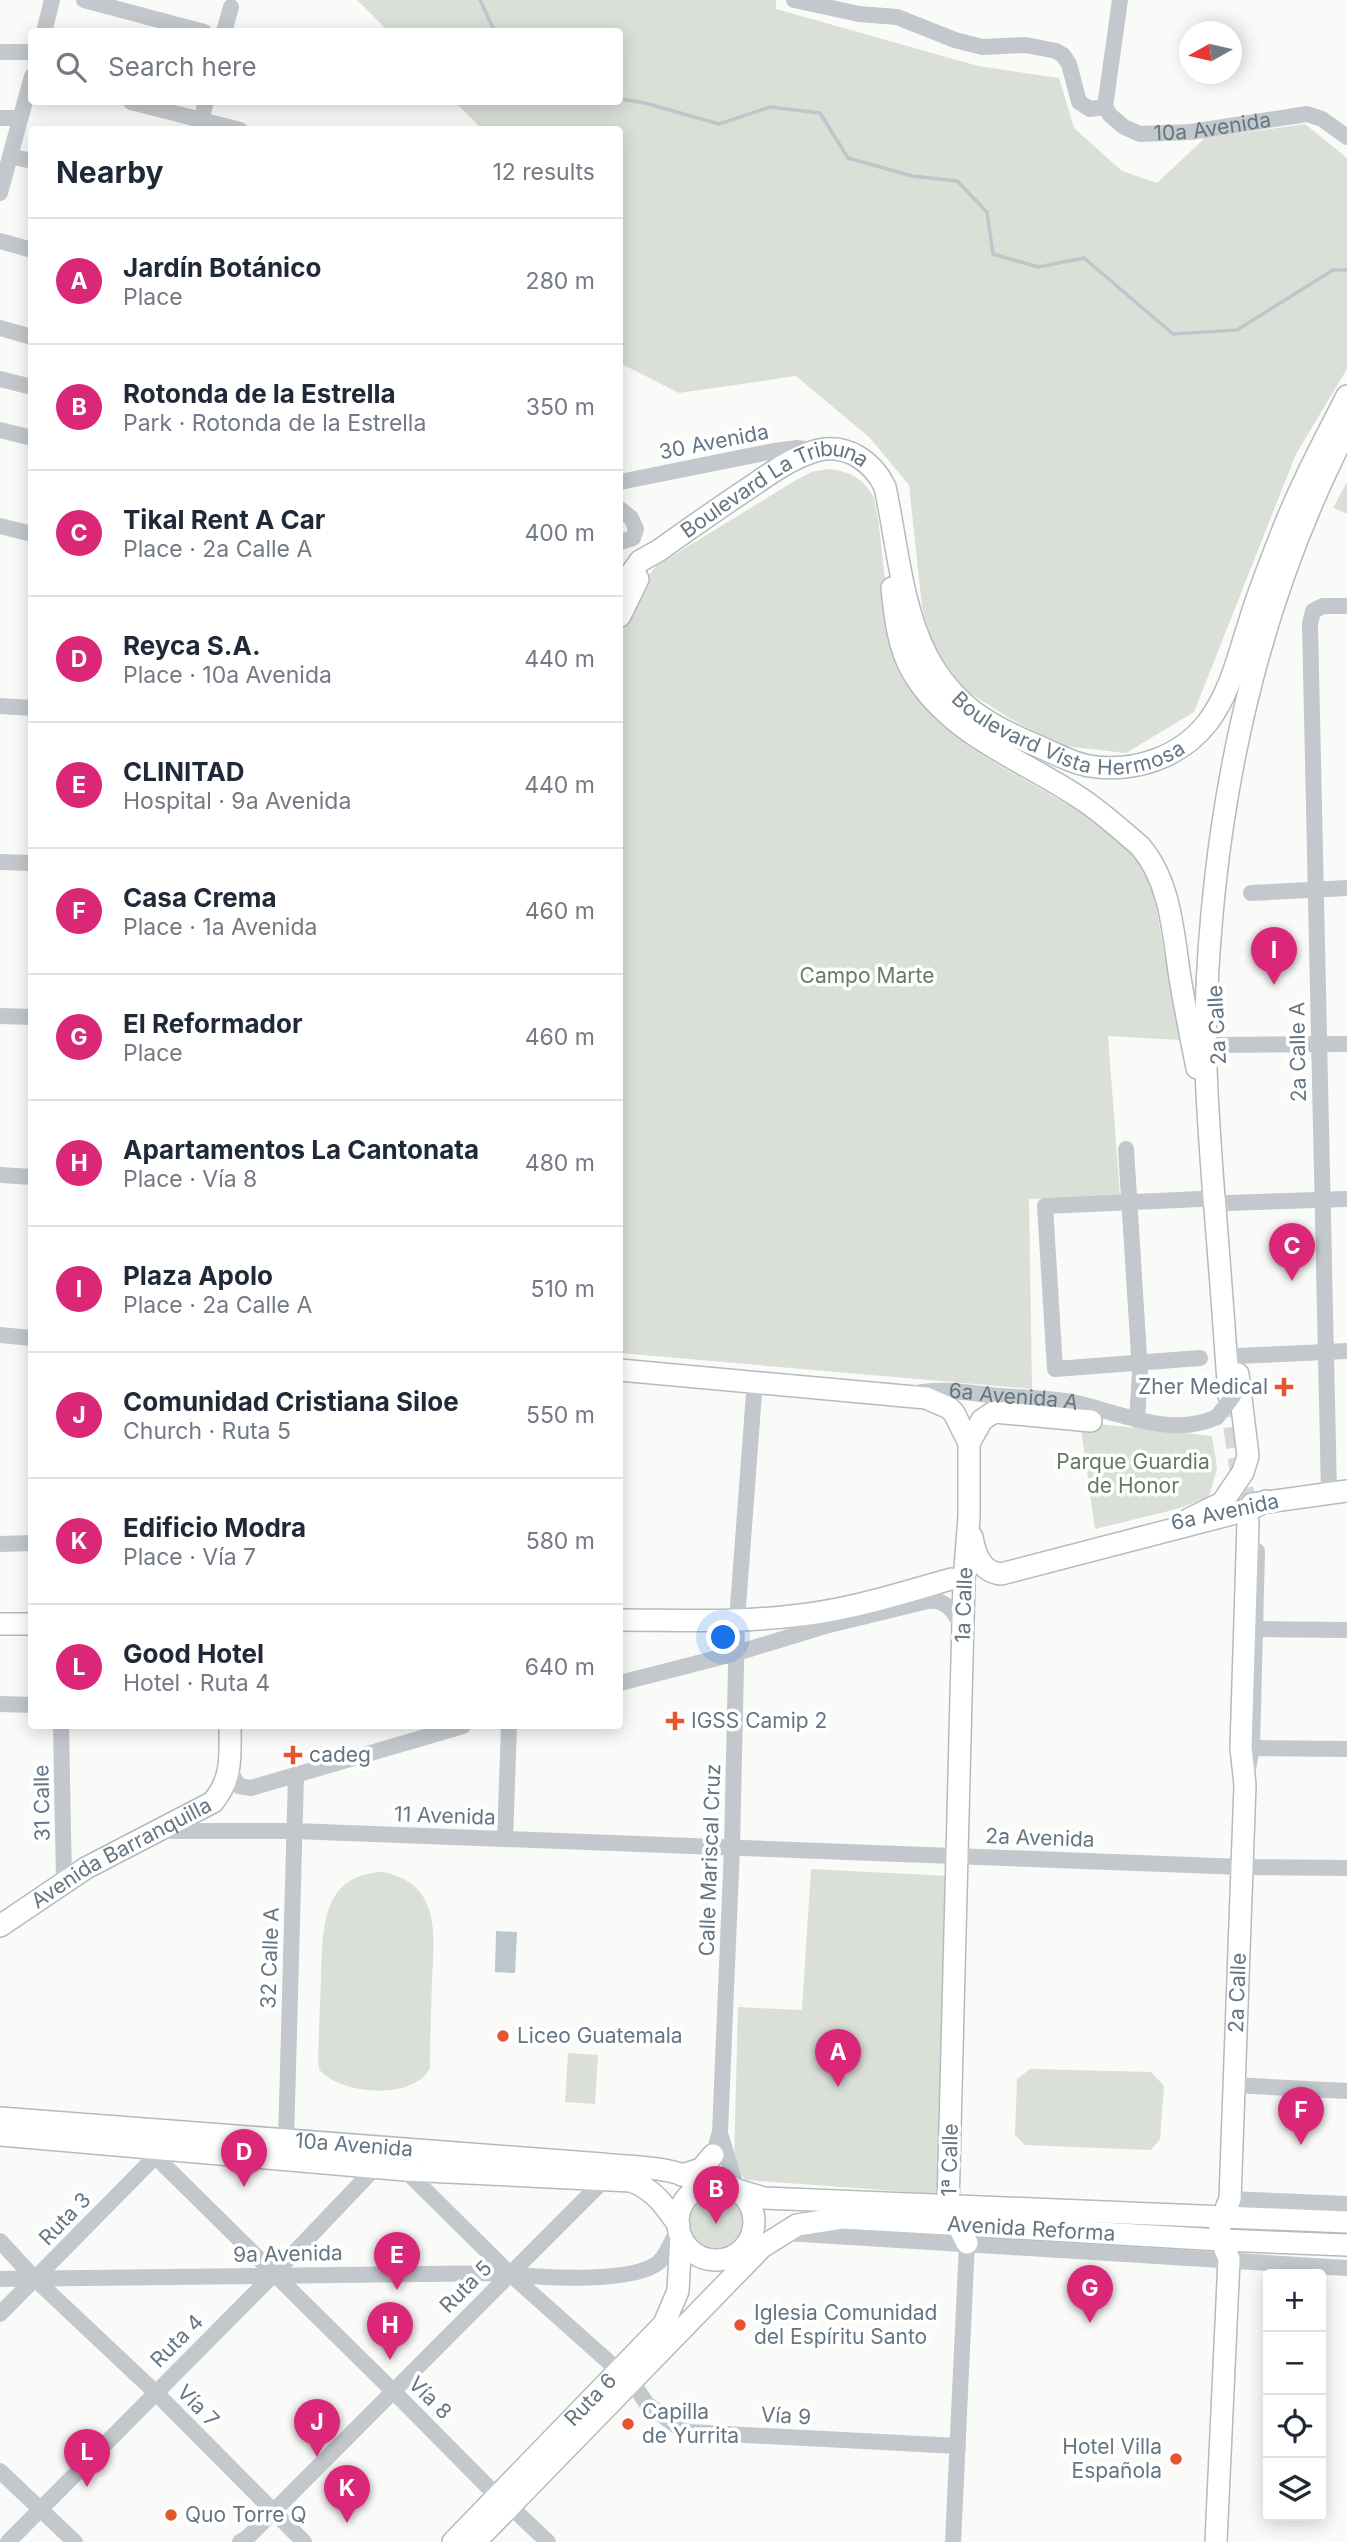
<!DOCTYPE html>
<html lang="en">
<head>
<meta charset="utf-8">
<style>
	body { margin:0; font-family:Inter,sans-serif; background:#f2f2f3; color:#1f2937 }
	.controls { position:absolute; right:21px; bottom:21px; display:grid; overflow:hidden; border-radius:7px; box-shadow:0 4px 18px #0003 }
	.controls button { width:63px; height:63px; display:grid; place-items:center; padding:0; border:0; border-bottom:2px solid #e0e1e3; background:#fff; color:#1f2937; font:35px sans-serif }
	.compass { position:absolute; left:1179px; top:21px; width:63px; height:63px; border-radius:50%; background:#fff; box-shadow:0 4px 18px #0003; rotate:262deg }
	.you { position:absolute; left:724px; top:1638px; width:24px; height:24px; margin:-18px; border:5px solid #fff; border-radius:50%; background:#1a73e8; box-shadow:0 0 0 10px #1a73e833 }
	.badge { display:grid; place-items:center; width:46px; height:46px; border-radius:50%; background:#db2777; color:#fff; font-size:23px; font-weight:700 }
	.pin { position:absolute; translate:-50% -58px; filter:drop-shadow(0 2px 4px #0008) }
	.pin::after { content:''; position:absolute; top:37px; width:24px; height:21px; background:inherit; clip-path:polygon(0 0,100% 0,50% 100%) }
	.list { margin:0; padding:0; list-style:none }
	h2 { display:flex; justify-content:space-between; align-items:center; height:91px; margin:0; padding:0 28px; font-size:30px }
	h2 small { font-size:23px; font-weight:400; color:#747a83 }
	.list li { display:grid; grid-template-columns:46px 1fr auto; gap:21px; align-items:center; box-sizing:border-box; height:126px; padding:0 28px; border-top:2px solid #e0e1e3 }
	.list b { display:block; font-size:26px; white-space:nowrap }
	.list p { margin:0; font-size:23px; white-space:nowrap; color:#747a83 }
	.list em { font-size:23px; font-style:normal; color:#747a83 }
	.icon { flex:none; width:38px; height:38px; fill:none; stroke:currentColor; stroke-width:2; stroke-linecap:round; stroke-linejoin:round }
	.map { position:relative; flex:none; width:1347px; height:2542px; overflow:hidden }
	.search { position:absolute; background:#fff; box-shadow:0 4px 18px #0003; left:28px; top:28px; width:595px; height:77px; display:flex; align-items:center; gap:18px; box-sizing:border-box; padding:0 24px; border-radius:7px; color:#747a83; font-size:26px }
	.panel { position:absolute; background:#fff; box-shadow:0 4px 18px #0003; left:28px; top:126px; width:595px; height:1603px; border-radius:7px }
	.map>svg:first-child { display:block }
</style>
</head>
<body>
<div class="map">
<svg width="1347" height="2542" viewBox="0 0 1347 2542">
	<rect width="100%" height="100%" fill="#fafaf8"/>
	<g fill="#dadfd7">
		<path d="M357,0H776V9L978,66L1059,78L1074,128L1122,171L1157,183L1205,138L1305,124L1347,158V369L1296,454L1194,712L1126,753L1064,746L1016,722L965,690L934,649L922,607L909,485L870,438L796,376L679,393L620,363V130L482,129L455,102H620V32L388,31Z"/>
		<path d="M828,469C849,471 865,479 874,498C884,543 883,591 893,636C910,712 962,744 1025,780C1055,797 1084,814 1113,831C1132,848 1144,866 1153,890L1180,1040L1108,1036L1120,1196L1029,1199L1032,1389L620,1353V634L643,583L656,566L796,480L812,472Z"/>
		<path d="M1347,482V514L1333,508Z"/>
		<path d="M1080,1422L1212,1436L1217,1468L1209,1497L1177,1509L1095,1529Z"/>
		<path d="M811,1869L948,1876L937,2194L745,2180L734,2164L738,2007L802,2010Z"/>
		<path d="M383,1872C442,1884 434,1935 432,1981C431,2010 430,2039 430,2068C414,2101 339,2095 319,2069L318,2059C319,2032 320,2005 321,1978C323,1931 320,1874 383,1872Z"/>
		<path d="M568,2053L598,2055L595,2104L565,2102Z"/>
		<path d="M1030,2069L1151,2072L1164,2086L1160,2139L1151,2150L1025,2145L1015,2135L1017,2079Z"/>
		<circle cx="716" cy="2224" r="28"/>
	</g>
	<path fill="#bbc7cb" d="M496,1931L517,1932L515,1973L495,1972Z"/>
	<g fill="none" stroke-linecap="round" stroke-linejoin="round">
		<g stroke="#bbc7cb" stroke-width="3.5">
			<path d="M480,0L495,32"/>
			<path d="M620,99L645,103L719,124L770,107L820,113L848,158L912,176L957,181L987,212L993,254L1038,267L1084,258L1173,334L1237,330L1333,270H1347"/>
		</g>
		<path stroke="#d5d9db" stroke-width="21" stroke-dasharray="21 10" stroke-linecap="butt" d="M1229,1396L1248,1522"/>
		<defs>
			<g id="major">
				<path d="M892,588C895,616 898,647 912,671C951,738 1026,760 1086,802C1105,815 1122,831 1140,846C1171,882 1173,933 1180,978C1185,1008 1191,1038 1197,1068"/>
				<path id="s3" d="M620,589L640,561L658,551C689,529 720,507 752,486C772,472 795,456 819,450C848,444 873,462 885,487C897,542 901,605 927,656C954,706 989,726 1040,747C1056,754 1072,763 1089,766C1134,773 1180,758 1208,722C1231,691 1238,656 1250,620C1258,593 1269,566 1279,540C1298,490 1323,443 1347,396"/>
				<path d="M620,616L638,579"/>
				<path d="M620,1370L926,1398L949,1408L954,1413L969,1443V1517L964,1581L948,2206L967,2243"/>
				<path d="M1229,1396C1224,1325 1219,1255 1213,1185C1209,1127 1204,1068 1206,1010C1213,809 1254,609 1347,429"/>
				<path d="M969,1443L982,1420L994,1412L1091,1421"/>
				<path d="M1252,1504L1347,1491"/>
				<path d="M1189,1519L1222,1503L1243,1472L1248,1456L1238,1374"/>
				<path d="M972,1537C975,1554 981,1572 1001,1574L1251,1509L1266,1501"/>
				<path d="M620,1620C680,1620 741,1623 801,1615C852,1609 902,1593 951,1579"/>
				<path d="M0,1624H32"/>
				<path id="s4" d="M0,1926L86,1868L213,1802C233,1778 230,1755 230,1726"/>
				<path id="s5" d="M0,2118L602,2164C634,2168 678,2165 704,2186"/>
				<path d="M0,2135L405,2170L631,2181C654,2189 666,2207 679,2226"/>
				<path d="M682,2175L701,2169L713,2155"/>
				<circle cx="716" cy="2222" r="38"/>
				<path d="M737,2190L764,2198L1347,2222"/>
				<path id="s6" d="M453,2542L664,2324L678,2291L681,2236"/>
				<path id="s7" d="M475,2542L762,2247L797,2225L842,2218L1221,2240L1347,2245"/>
				<path id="s8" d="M1216,2542L1229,2259C1216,2228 1217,2230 1230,2199L1245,1785L1241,1748L1248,1522"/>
			</g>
		</defs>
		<use href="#major" stroke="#b5babe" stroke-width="24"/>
		<g stroke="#c3c8cc" stroke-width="16">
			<path d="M84,0L204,32"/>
			<path d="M794,0L859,14L897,17L955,40L982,47L1026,45L1056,51L1063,55L1069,64L1079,102L1090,109L1105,107"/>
			<path id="s1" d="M1120,0L1105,107L1110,115L1124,127L1140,134L1191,132L1307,114L1322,119L1347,137"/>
			<path d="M44,32L52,0"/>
			<path d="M224,32L231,7"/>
			<path d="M0,52H32"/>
			<path d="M131,102L240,130"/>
			<path d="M0,118H20"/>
			<path d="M198,130L206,102"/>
			<path d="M10,156L32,161"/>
			<path d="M0,193L32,76"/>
			<path d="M0,241L32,250"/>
			<path d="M0,328L32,337"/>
			<path d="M0,379L32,387"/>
			<path d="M0,430L32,438"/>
			<path d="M620,482L774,451L797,448L811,450"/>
			<path d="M620,509L631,518L636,529L633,538L620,542"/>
			<path d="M0,526L32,534"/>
			<path d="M0,706L32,708"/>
			<path d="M0,862L32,863"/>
			<path d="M1251,893L1347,888"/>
			<path d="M0,1016L32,1017"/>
			<path d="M1218,1045L1347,1044"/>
			<path d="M1126,1149L1140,1372L1137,1420"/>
			<path d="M0,1175L32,1177"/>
			<path d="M1227,1203L1347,1199"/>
			<path d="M0,1335L32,1338"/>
			<path d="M1237,1356L1347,1351"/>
			<path d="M1200,1358L1055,1369L1045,1206L1201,1199"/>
			<path id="s2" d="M916,1393C943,1387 974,1394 1001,1396C1024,1398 1048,1398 1071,1402C1117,1411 1170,1439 1217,1417"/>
			<path d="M1329,1493L1310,624L1313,611L1323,606H1347"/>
			<path d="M0,1544L32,1543"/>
			<path d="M1256,1629L1347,1630"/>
			<path d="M620,1683L737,1653L825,1626L928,1601C947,1599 956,1613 962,1629"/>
			<path d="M0,1704L32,1705"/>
			<path d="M61,1726L64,1881"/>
			<path d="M1252,1748L1347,1749"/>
			<path d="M1248,1769L1252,1748L1257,1551"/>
			<path d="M229,1770L239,1786L251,1788L463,1726"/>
			<path d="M160,1831H295L1243,1867L1347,1868"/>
			<path d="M505,1839L509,1726"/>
			<path d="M1233,2085L1347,2091"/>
			<path d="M721,2136L737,2190"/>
			<path d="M286,2142L296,1775"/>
			<path d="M159,2150L163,2164L393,2391L497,2496"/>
			<path d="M711,2163L720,2132L732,1848L737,1620L755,1380"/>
			<path d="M405,2170L509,2273L620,2372"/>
			<path d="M1230,2199L1347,2204"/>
			<path d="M786,2233L1347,2268"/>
			<path d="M0,2241L35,2279L155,2392L304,2542"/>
			<path d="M0,2279L509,2273C541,2279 635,2283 659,2262C668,2253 672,2240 678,2229"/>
			<path d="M0,2314L150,2162L152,2149"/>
			<path d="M632,2382L647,2404L682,2430L689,2432L958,2446"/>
			<path d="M0,2471L75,2542"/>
			<path d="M510,2506L548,2542"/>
			<path d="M8,2542L273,2275L375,2168"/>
			<path d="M240,2542L247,2538L603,2181"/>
			<path d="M953,2542L967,2243"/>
		</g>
		<use href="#major" stroke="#fff" stroke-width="21"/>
		<path stroke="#c3c8cc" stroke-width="16" d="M1217,1417L1233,1396"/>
	</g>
	<g fill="#e4572e" stroke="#fff" stroke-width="2.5">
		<path d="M1280.5 1376.5h7v7h7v7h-7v7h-7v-7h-7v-7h7z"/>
		<path d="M671.5 1710.5h7v7h7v7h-7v7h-7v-7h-7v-7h7z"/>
		<path d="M289.5 1744.5h7v7h7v7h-7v7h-7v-7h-7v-7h7z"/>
		<circle cx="503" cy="2036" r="7"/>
		<circle cx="740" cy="2325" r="7"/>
		<circle cx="628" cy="2424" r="7"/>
		<circle cx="1176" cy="2459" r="7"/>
		<circle cx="171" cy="2515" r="7"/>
	</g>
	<g text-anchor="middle" stroke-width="7" stroke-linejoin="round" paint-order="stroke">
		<g font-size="21" fill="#657683" stroke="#fff">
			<text dy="7" stroke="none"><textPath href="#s1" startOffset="226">10a Avenida</textPath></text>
			<text transform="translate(714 442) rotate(-11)" y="7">30 Avenida</text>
			<text dy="7" stroke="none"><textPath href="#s3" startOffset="191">Boulevard La Tribuna</textPath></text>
			<text dy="7" stroke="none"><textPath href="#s3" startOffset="676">Boulevard Vista Hermosa</textPath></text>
			<text transform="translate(1217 1025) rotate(-93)" y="7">2a Calle</text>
			<text transform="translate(1298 1052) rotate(-91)" y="7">2a Calle A</text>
			<text dy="7" stroke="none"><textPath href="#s2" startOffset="98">6a Avenida A</textPath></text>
			<text transform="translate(1225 1512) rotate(-12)" y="7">6a Avenida</text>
			<text transform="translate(964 1605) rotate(-88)" y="7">1a Calle</text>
			<text transform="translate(42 1803) rotate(-91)" y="7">31 Calle</text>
			<text transform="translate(445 1816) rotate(2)" y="7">11 Avenida</text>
			<text transform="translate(1040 1838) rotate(2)" y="7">2a Avenida</text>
			<text dy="7" stroke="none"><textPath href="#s4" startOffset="142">Avenida Barranquilla</textPath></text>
			<text transform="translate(710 1860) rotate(-88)" y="7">Calle Mariscal Cruz</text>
			<text transform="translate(270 1958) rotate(-88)" y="7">32 Calle A</text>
			<text dy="7" stroke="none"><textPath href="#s8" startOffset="553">2a Calle</textPath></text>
			<text dy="7" stroke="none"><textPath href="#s5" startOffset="355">10a Avenida</textPath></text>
			<text transform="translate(950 2160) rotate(-89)" y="7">1ª Calle</text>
			<text transform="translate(65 2219) rotate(-46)" y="7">Ruta 3</text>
			<text dy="7" stroke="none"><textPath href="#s7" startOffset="688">Avenida Reforma</textPath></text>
			<text transform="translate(288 2254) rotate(-1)" y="7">9a Avenida</text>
			<text transform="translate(466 2287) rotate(-45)" y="7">Ruta 5</text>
			<text transform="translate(177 2341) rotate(-45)" y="7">Ruta 4</text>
			<text transform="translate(430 2398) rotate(45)" y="7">Vía 8</text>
			<text dy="7" stroke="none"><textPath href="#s6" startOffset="198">Ruta 6</textPath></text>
			<text transform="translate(198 2406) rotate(45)" y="7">Vía 7</text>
			<text transform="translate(786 2416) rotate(3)" y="7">Vía 9</text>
		</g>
		<g font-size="21" fill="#687a64" stroke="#fff">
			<text x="867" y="983">Campo Marte</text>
			<text x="1133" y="1469">Parque Guardia<tspan x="1133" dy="24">de Honor</tspan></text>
		</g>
		<g font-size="21" fill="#657683" stroke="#fff" text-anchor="start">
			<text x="1268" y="1394" text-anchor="end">Zher Medical</text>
			<text x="691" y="1728">IGSS Camip 2</text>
			<text x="309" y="1762">cadeg</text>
			<text x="517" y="2043">Liceo Guatemala</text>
			<text x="754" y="2320">Iglesia Comunidad<tspan x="754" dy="24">del Espíritu Santo</tspan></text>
			<text x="642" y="2419">Capilla<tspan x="642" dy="24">de Yurrita</tspan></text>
			<text x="1162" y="2454" text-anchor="end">Hotel Villa<tspan x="1162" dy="24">Española</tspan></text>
			<text x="185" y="2522">Quo Torre Q</text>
		</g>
	</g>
</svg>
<div class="controls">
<button>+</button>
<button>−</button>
<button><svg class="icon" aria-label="locate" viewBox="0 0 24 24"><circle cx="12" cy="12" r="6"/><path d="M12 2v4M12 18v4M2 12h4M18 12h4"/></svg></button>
<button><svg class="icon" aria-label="layers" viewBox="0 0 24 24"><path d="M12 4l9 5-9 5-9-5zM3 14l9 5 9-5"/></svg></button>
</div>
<svg class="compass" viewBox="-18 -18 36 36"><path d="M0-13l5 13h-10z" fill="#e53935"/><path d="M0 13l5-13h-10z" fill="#747a83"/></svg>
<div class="you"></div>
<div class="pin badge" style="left:838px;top:2087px">A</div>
<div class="pin badge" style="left:716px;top:2224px">B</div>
<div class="pin badge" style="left:1292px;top:1281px">C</div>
<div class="pin badge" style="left:244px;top:2187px">D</div>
<div class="pin badge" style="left:397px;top:2290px">E</div>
<div class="pin badge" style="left:1301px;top:2145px">F</div>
<div class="pin badge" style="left:1090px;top:2323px">G</div>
<div class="pin badge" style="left:390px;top:2360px">H</div>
<div class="pin badge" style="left:1274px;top:985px">I</div>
<div class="pin badge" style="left:317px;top:2457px">J</div>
<div class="pin badge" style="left:347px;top:2523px">K</div>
<div class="pin badge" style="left:87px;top:2487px">L</div>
<div class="search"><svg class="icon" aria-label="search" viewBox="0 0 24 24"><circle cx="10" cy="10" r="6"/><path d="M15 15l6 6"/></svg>Search here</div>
<section class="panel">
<h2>Nearby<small>12 results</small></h2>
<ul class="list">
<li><span class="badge">A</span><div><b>Jardín Botánico</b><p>Place</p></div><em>280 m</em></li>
<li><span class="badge">B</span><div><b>Rotonda de la Estrella</b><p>Park · Rotonda de la Estrella</p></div><em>350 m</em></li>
<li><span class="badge">C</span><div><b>Tikal Rent A Car</b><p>Place · 2a Calle A</p></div><em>400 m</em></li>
<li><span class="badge">D</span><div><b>Reyca S.A.</b><p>Place · 10a Avenida</p></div><em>440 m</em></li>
<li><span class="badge">E</span><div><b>CLINITAD</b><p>Hospital · 9a Avenida</p></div><em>440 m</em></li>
<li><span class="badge">F</span><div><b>Casa Crema</b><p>Place · 1a Avenida</p></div><em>460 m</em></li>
<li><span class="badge">G</span><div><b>El Reformador</b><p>Place</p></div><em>460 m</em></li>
<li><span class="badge">H</span><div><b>Apartamentos La Cantonata</b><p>Place · Vía 8</p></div><em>480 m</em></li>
<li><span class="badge">I</span><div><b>Plaza Apolo</b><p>Place · 2a Calle A</p></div><em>510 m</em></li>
<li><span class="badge">J</span><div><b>Comunidad Cristiana Siloe</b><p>Church · Ruta 5</p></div><em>550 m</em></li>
<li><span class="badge">K</span><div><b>Edificio Modra</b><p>Place · Vía 7</p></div><em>580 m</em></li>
<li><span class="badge">L</span><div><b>Good Hotel</b><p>Hotel · Ruta 4</p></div><em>640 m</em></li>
</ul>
</section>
</div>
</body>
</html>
